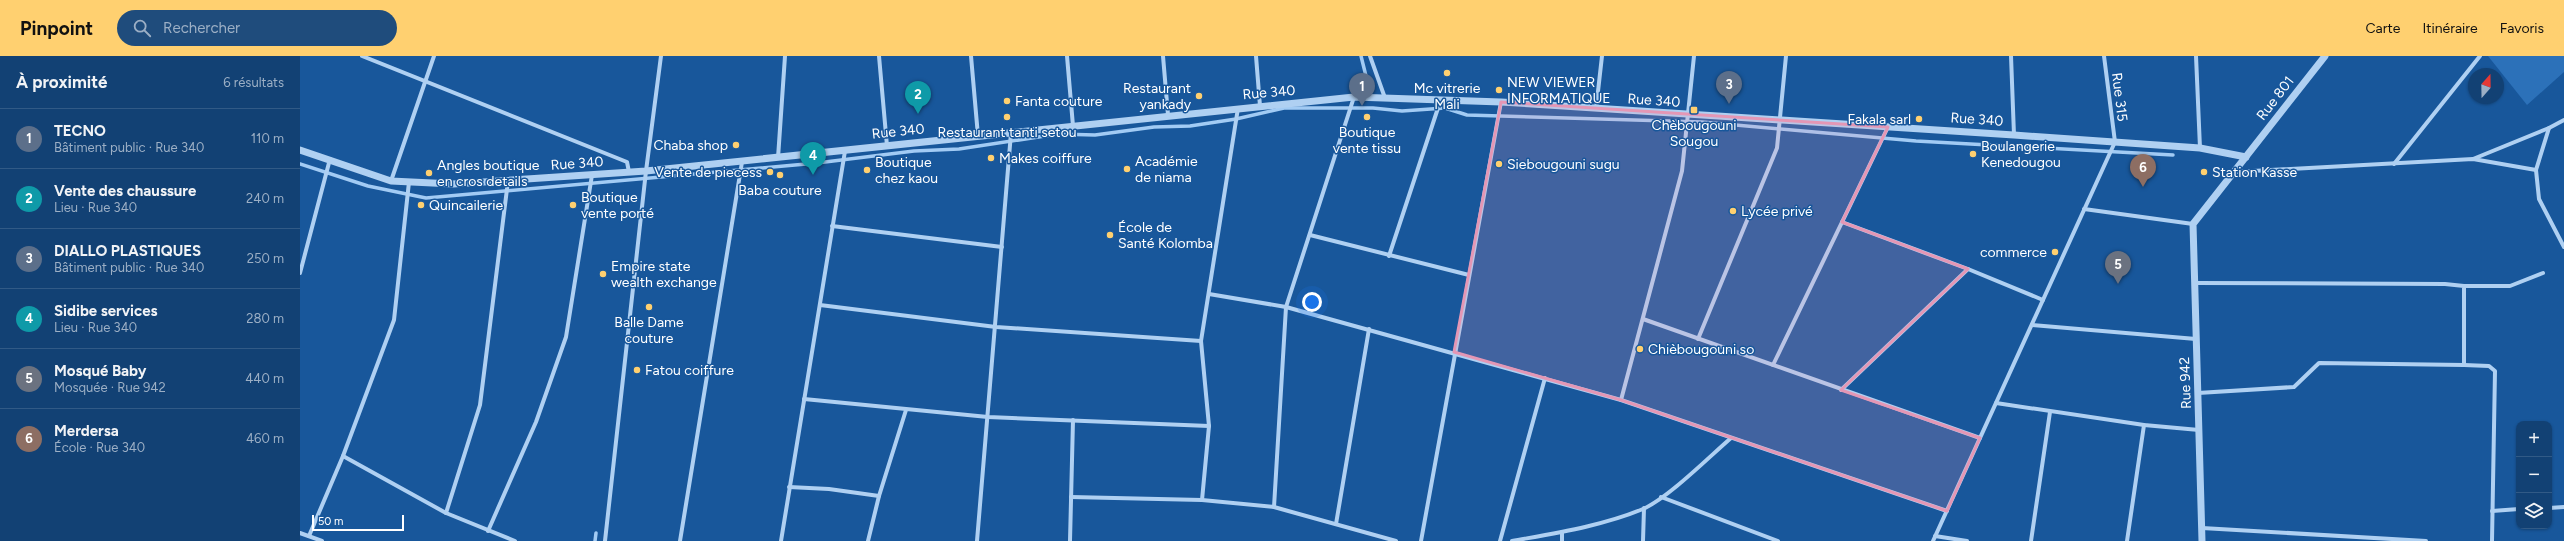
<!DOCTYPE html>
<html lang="fr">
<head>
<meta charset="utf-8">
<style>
	body { margin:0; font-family:Figtree,sans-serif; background:#1f4c7c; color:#f1f3f6 }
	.controls { position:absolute; right:12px; bottom:12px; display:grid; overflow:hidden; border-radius:8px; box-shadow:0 1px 3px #0004 }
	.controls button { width:36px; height:36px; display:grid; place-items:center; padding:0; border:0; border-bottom:1px solid #315a86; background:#124174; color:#f1f3f6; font:20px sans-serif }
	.compass { position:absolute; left:2168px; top:12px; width:36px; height:36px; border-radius:50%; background:#124174; box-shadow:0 1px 3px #0004; rotate:20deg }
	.scale { position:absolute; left:12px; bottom:10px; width:92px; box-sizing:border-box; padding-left:4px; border:2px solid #fff; border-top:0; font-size:11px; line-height:14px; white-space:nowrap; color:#fff; -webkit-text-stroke:3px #18579b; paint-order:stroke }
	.you { position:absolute; left:1012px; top:246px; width:14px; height:14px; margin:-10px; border:3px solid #fff; border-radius:50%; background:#1a73e8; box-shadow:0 0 0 6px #1a73e833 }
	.badge { display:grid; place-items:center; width:26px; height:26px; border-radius:50%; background:#ffd070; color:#fff; font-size:13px; font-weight:700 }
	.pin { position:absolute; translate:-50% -33px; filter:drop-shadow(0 1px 2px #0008) }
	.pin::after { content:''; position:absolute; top:21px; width:14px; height:12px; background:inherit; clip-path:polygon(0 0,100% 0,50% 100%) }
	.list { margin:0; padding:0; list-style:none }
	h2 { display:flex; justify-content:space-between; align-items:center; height:52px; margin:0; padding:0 16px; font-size:17px }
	h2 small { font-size:13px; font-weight:400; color:#9cafc5 }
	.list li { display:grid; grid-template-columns:26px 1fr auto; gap:12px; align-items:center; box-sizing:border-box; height:60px; padding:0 16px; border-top:1px solid #315a86 }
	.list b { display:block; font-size:15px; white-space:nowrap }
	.list p { margin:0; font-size:13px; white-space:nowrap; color:#9cafc5 }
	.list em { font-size:13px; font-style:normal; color:#9cafc5 }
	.icon { flex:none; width:22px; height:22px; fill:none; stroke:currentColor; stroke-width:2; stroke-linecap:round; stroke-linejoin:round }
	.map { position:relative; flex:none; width:2264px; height:485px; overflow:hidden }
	header { display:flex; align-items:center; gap:24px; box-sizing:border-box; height:56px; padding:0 20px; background:#ffd070; color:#111 }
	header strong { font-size:19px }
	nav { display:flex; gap:22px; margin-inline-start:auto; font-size:14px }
	.search { width:280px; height:36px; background:#1f4c7c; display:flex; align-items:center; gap:10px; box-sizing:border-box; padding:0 14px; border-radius:22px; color:#9cafc5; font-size:15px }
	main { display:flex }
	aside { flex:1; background:#124174 }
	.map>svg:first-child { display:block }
</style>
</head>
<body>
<header>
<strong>Pinpoint</strong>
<div class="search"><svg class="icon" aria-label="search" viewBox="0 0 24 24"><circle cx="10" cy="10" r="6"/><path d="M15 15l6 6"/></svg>Rechercher</div>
<nav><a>Carte</a><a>Itinéraire</a><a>Favoris</a></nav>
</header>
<main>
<aside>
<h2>À proximité<small>6 résultats</small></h2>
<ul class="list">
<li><span class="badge" style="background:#5c6f8a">1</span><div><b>TECNO</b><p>Bâtiment public · Rue 340</p></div><em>110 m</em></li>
<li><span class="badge" style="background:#0f9aa8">2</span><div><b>Vente des chaussure</b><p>Lieu · Rue 340</p></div><em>240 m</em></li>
<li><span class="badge" style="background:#5c6f8a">3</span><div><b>DIALLO PLASTIQUES</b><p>Bâtiment public · Rue 340</p></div><em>250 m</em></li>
<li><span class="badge" style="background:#0f9aa8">4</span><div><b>Sidibe services</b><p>Lieu · Rue 340</p></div><em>280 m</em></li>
<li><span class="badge" style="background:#6b7280">5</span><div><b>Mosqué Baby</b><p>Mosquée · Rue 942</p></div><em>440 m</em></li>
<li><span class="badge" style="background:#8d6e63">6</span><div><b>Merdersa</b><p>École · Rue 340</p></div><em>460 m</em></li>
</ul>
</aside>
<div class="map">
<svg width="2264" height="485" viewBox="0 0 2264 485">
	<rect width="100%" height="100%" fill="#18579b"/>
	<path fill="#2c71b9" d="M2188,0H2264V16L2227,49Z"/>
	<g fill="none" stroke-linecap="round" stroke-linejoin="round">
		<g stroke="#a2cbf4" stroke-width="3.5">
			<path d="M1061,0L1068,28"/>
			<path d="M0,108L68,130L126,142L517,107L614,95L659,93L758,78L795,79L854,71L890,70L936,63L984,52H1073L1102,55L1145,52L1167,59L1402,66L1616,85L1873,99"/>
			<path d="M295,485L296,477"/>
		</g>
		<g stroke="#afd0f2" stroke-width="4">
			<path d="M62,0L327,106L329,116"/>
			<path d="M579,0L587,90"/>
			<path d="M671,0L678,80"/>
			<path d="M767,0L773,70"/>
			<path d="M863,0L868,59"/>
			<path d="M956,0L960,50"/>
			<path d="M1070,0L1085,42"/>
			<path d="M1711,0L1714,79"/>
			<path d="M1896,0L1900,92"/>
			<path d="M1296,53L1302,0"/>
			<path d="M2249,72L2236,114L2239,143L2264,191"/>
			<path d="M478,102L485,0"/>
			<path d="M2173,103L2249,72L2264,64"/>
			<path d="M2094,108L2180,0"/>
			<path d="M1935,116L2173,103L2236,114"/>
			<path d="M91,125L134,0"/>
			<path d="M1784,153L1893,168"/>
			<path d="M1542,166L1668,213L1743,244"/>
			<path d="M532,170L702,191"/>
			<path d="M1010,179L1169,219"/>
			<path d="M1089,200L1141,43"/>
			<path d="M0,217L30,103"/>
			<path d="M1895,227L2145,228L2164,230V309L2019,307L1994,331L1898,337"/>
			<path d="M2164,230H2210L2243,217"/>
			<path d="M909,238L986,251L1321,344L1647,455"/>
			<path d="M520,249L696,271L901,285"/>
			<path d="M1343,263L1680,382"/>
			<path d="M1732,269L1896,283"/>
			<path d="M1398,283L1477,92L1486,0"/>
			<path d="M1473,309L1588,71"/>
			<path d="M2164,309L2189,310L2195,315L2192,485"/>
			<path d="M1541,334L1668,213"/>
			<path d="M504,343L688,361L909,370"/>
			<path d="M1321,344L1382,115L1394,0"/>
			<path d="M1696,347L1844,369L1899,374"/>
			<path d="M43,400L146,457L215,485"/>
			<path d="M489,431L529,433L579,440"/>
			<path d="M771,441L902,444L974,451L1096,485"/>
			<path d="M1361,441L1478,485"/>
			<path d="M902,444L909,370L901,285L938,52"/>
			<path d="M974,451L986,251L1054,41"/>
			<path d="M2249,452L2264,451"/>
			<path d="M2192,455L2219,453"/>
			<path d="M146,457L180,349L208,125"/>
			<path d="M1036,468L1069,273"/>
			<path d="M1902,472L2126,485"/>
			<path d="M188,475L236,366L266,281L292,119"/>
			<path d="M0,477L22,485"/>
			<path d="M9,480L43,400L94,264L109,126"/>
			<path d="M1635,480L1667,485"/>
			<path d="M305,485L346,115L361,0"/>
			<path d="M380,485L442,106"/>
			<path d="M481,485L545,95"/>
			<path d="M568,485L579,440L606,354"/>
			<path d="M677,485L711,77"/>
			<path d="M770,485L773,364"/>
			<path d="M1121,485L1201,46"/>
			<path d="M1200,485L1245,322"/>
			<path d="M1212,485C1256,477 1302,470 1343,453C1368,442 1409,401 1431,382"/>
			<path d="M1262,485V476"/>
			<path d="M1343,485L1344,452"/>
			<path d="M1633,485L1815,86L1804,0"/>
			<path d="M1731,485L1750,356"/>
			<path d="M1827,485L1844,369"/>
		</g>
		<g stroke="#afd0f2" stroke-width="7">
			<path d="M0,94L91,125L153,128L346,115L1054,41L1201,46L1714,79L1900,92L1946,101"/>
			<path d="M1902,485L1893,168L2025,0"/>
		</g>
	</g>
	<path fill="#e497b5" fill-opacity="0.2" stroke="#e497b5" stroke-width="3" stroke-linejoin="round" d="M1201,46L1588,71L1542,166L1668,213L1541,334L1680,382L1647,455L1321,344L1154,296Z"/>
	<g fill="#ffd070" stroke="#18579b" stroke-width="1.5">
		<circle cx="1147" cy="17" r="4"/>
		<circle cx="1199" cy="34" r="4"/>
		<circle cx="899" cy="40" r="4"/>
		<circle cx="707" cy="45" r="4"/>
		<rect x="1390" y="50" width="8" height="8" rx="2"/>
		<circle cx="707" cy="61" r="4"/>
		<circle cx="1067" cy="61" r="4"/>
		<circle cx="1619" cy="63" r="4"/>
		<circle cx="436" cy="89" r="4"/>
		<circle cx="1673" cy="98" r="4"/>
		<circle cx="691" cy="102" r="4"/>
		<circle cx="1199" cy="108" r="4"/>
		<circle cx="827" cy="113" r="4"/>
		<circle cx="567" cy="114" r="4"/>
		<circle cx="470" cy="116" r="4"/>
		<circle cx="1904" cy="116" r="4"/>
		<circle cx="129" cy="117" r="4"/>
		<circle cx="480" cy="119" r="4"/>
		<circle cx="121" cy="149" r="4"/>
		<circle cx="273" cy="149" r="4"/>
		<circle cx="1433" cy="155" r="4"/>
		<circle cx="810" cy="179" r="4"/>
		<circle cx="1755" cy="196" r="4"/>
		<circle cx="303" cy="218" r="4"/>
		<circle cx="349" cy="251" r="4"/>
		<circle cx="1340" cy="293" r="4"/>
		<circle cx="337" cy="314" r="4"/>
	</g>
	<g text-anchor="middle" stroke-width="3" stroke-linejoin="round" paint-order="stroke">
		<g font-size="14" fill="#fff" stroke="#18579b" text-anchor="start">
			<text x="1207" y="31">NEW VIEWER<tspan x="1207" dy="16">INFORMATIQUE</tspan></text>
			<text x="891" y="37" text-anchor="end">Restaurant<tspan x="891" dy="16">yankady</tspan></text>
			<text x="1147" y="37" text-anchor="middle">Mc vitrerie<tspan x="1147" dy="16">Mali</tspan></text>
			<text x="715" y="50">Fanta couture</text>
			<text x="1611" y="68" text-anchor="end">Fakala sarl</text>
			<text x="1394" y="74" text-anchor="middle">Chèbougouni<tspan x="1394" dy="16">Sougou</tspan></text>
			<text x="707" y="81" text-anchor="middle">Restaurant tanti setou</text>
			<text x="1067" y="81" text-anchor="middle">Boutique<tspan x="1067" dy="16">vente tissu</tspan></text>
			<text x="428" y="94" text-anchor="end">Chaba shop</text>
			<text x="1681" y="95">Boulangerie<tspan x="1681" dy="16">Kenedougou</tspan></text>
			<text x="699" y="107">Makes coiffure</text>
			<text x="835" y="110">Académie<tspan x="835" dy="16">de niama</tspan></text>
			<text x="575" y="111">Boutique<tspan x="575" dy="16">chez kaou</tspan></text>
			<text x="1207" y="113">Siebougouni sugu</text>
			<text x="137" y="114">Angles boutique<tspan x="137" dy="16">en cros details</tspan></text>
			<text x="462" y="121" text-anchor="end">Vente de piecess</text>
			<text x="1912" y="121">Station Kasse</text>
			<text x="480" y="139" text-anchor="middle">Baba couture</text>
			<text x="281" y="146">Boutique<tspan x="281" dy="16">vente porté</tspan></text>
			<text x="129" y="154">Quincailerie</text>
			<text x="1441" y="160">Lycée privé</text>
			<text x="818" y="176">École de<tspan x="818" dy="16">Santé Kolomba</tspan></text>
			<text x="1747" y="201" text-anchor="end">commerce</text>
			<text x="311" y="215">Empire state<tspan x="311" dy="16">wealth exchange</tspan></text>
			<text x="349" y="271" text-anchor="middle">Balle Dame<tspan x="349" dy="16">couture</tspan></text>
			<text x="1348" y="298">Chièbougouni so</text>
			<text x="345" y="319">Fatou coiffure</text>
		</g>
		<g font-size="14" fill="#fff" stroke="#18579b">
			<text transform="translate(969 36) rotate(-5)" y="5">Rue 340</text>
			<text transform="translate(1820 41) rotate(83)" y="5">Rue 315</text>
			<text transform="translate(1975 42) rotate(-52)" y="5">Rue 801</text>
			<text transform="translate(1354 44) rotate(4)" y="5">Rue 340</text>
			<text transform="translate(1677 63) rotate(4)" y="5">Rue 340</text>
			<text transform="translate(598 75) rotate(-6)" y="5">Rue 340</text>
			<text transform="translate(277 107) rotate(-4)" y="5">Rue 340</text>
			<text transform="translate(1885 327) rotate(-92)" y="5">Rue 942</text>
		</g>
	</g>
</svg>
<div class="controls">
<button>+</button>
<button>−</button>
<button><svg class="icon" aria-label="layers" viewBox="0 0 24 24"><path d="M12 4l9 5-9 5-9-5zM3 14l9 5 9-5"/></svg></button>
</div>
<svg class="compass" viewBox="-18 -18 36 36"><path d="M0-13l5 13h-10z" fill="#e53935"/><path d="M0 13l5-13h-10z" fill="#9cafc5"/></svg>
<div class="scale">50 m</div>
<div class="you"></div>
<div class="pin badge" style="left:1062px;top:50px;background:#5c6f8a">1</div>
<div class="pin badge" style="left:618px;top:58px;background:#0f9aa8">2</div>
<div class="pin badge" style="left:1429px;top:48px;background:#5c6f8a">3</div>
<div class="pin badge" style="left:513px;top:119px;background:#0f9aa8">4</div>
<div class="pin badge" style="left:1818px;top:228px;background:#6b7280">5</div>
<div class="pin badge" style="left:1843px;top:131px;background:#8d6e63">6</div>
</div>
</main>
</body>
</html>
